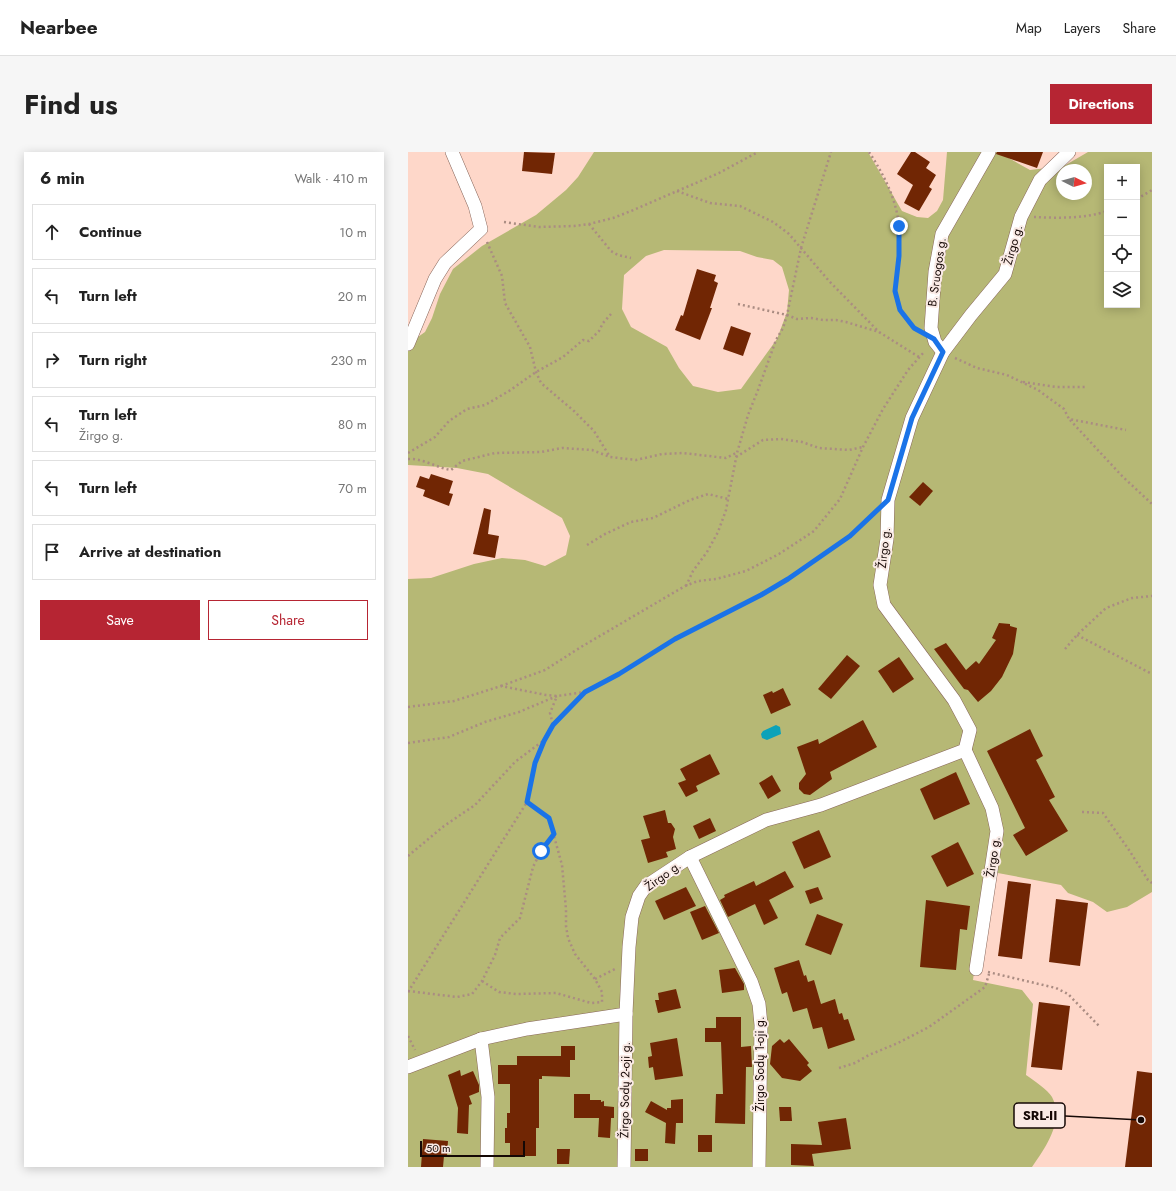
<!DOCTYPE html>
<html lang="en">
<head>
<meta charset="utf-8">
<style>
	body { margin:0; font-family:Jost,sans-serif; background:#f6f6f6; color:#222 }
	.controls { position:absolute; right:12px; top:12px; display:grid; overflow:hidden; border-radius:0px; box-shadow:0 2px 10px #0003 }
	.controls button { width:36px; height:36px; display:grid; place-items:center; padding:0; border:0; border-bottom:1px solid #e0e0e0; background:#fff; color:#222; font:20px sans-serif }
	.compass { position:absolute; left:648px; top:12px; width:36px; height:36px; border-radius:50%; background:#fff; box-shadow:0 2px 10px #0003; rotate:96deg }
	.scale { position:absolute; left:12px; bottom:10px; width:105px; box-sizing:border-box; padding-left:4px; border:2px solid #150805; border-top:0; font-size:11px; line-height:14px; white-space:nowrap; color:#150805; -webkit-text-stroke:3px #faeae5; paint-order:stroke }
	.stop { position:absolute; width:12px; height:12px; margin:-9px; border:3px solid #1a73e8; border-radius:50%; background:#fff }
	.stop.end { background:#1a73e8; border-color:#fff; box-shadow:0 1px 4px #0008 }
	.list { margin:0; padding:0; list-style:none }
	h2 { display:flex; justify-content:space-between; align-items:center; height:52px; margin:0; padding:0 16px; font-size:17px }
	h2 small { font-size:13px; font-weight:400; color:#767676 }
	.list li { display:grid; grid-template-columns:26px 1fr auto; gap:12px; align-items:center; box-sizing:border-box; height:56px; margin:0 8px 8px; padding:0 8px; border:1px solid #e0e0e0; border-radius:0px }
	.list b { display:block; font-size:15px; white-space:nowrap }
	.list p { margin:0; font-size:13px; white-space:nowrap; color:#767676 }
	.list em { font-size:13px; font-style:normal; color:#767676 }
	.actions { display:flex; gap:8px; padding:12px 16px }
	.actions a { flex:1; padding:9px 0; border:1px solid #b62533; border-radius:0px; text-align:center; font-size:14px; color:#b62533 }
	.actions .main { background:#b62533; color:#fff }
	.icon { flex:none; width:22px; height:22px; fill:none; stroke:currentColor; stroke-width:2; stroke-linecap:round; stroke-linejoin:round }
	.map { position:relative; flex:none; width:744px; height:1015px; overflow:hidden; border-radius:0px }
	header { display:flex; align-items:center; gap:24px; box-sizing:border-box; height:56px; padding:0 20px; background:#fff; border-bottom:1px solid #e0e0e0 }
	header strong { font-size:19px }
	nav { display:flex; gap:22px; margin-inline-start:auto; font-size:14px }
	.intro { display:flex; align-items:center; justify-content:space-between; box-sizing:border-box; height:96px; padding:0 24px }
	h1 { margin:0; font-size:28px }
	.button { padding:10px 18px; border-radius:0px; background:#b62533; color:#fff; font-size:14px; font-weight:700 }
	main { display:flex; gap:24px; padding:0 24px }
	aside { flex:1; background:#fff; border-radius:0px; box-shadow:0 2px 10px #0003 }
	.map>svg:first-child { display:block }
</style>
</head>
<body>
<header>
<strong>Nearbee</strong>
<nav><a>Map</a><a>Layers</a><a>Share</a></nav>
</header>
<div class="intro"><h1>Find us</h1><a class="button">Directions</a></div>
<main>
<aside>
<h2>6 min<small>Walk · 410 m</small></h2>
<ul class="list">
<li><svg class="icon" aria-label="ahead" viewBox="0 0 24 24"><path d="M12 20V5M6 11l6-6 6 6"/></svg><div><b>Continue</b></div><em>10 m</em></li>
<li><svg class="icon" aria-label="left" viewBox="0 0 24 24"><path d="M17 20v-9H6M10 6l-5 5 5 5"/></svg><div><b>Turn left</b></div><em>20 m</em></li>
<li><svg class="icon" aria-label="right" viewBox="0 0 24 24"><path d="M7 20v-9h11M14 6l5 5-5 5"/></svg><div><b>Turn right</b></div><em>230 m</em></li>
<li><svg class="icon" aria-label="left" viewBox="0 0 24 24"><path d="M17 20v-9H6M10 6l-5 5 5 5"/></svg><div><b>Turn left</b><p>Žirgo g.</p></div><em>80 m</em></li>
<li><svg class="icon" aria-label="left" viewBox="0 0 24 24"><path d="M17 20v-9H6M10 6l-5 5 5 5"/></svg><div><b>Turn left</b></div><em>70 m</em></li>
<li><svg class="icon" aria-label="arrive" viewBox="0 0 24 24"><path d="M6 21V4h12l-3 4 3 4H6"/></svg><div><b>Arrive at destination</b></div></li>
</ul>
<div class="actions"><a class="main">Save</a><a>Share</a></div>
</aside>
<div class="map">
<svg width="744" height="1015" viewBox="0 0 744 1015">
	<rect width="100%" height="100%" fill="#fed7c9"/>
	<path fill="#b6b875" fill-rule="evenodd" d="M186,0H460L494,59L509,65L520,66L529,59L535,48L539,0H590L622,18L656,14L680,0H744V740L719,755L699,760L685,750L660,741L653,733L579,719L565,828L614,838L625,852L618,923C625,928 640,938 644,945C657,969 637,996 624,1015H0V427L23,426L66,412L94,406L117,408L137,414L158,403L162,384L154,366L80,322L49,316L0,313V192L17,180L24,166L32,142L45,117L74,94L128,63L158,38L170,25ZM699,15H729V153H699ZM654,18H678V42H654ZM256,98L332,99L349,105L365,108L374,115L381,138L379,160L369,187L333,237L310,240L285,234L271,216L259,195L223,175L214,157L216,123L238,104Z"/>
	<path fill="#0ca2b9" d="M368,573L372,575L373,582L359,588L354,586L353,582L355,579Z"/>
	<g fill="#712604">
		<path d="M116,0L147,1L144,22L114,19Z"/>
		<path d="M503,0H507L522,10L518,16L528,23L521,35L524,37L511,59L496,51L505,33L489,22Z"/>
		<path d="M589,0H635L629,16L588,2Z"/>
		<path d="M289,117L308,123L306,129L310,131L302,156H304L292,188L267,178L273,163L275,164Z"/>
		<path d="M323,174L343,181L335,204L315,197Z"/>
		<path d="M23,322L45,329L41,341L45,342L41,354L15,344L17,338L8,335L12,324L21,327Z"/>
		<path d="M515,330L525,339L512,354L501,345Z"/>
		<path d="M76,356L83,358L80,382L91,384L87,406L65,402Z"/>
		<path d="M591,471L602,472V474L609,476L605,502L594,525L583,539L570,550L560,538L556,537L526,497L538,491L558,518L568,509L571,512L588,488L584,486Z"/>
		<path d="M439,503L452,514L423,547L410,537Z"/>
		<path d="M491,505L506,527L485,541L470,519Z"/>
		<path d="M375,536L383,553L363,562L355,543L364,539L365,541Z"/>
		<path d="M455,568L469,595L422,620L424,627L402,643L396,642L391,637V631L398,622L389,595L410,587L411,592Z"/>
		<path d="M622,577L635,604L628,608L647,645L641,648L660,679L618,704L605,683L617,676L579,599Z"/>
		<path d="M302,602L312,622L288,634L290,639L278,645L270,631L278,628L272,617Z"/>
		<path d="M548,620L562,652L526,668L512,637Z"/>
		<path d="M364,623L373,639L360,647L351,631Z"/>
		<path d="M257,658L260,671H263L267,677L265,685L268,697L258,700L260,705L240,711L233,688L242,686L235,664Z"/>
		<path d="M302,666L308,679L291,687L285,674Z"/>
		<path d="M411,678L423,705L396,717L384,690Z"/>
		<path d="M550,690L566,722L539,735L523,704Z"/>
		<path d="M377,719L386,735L361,748L370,766L356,773L347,752L320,765L312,748L317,745L316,743L346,729L348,734Z"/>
		<path d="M600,729L623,732L614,807L590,804Z"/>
		<path d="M278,735L288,754L256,768L247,749Z"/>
		<path d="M410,735L415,747L402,752L397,739Z"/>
		<path d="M648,747L680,751L672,814L641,810Z"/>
		<path d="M518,748L562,754L559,778L552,777L548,818L512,815Z"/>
		<path d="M297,754L311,781L294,788L282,760Z"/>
		<path d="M409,762L435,772L423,803L397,793Z"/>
		<path d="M391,808L396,824L398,823L400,830L406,828L413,852L427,847L431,862L434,861L436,868L440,867L447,888L420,897L414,875L405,877L399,856L385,860L379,840L374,842L366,816Z"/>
		<path d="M327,816L336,832V838L314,841L311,818Z"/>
		<path d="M268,837L273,856L250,861L247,848H251L250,841Z"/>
		<path d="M631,850L662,854L654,918L623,915Z"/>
		<path d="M308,865H333V895L343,894L344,915H338L337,972L307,971L308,942H315L313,890H297V876H308Z"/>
		<path d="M269,886L275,924L247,928L245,915L241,916L240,905L244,904L242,891Z"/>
		<path d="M372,887L376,891L381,887L401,911L399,913L404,919L392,929L374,926L362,912L364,894Z"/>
		<path d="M153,894H167V908H162V925L134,924V927H131V976H128V1004H102V991H97V976H99V961H102V932H90V913H109V904H153Z"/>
		<path d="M52,918L53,924L65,919L71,933V940L61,944L64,952L61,953L60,982L49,981L50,956L40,923Z"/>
		<path d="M729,919L744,921V1015H717Z"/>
		<path d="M166,942H182V948H193V950L196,949V954L206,955V966H203L202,986L190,985L191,966H166Z"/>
		<path d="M275,947V971H268L267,992L257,991L258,971L237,960L243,949L259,958V956H263V948Z"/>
		<path d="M371,955H383L384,969H372Z"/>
		<path d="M438,966L443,997L404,1002L406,1014L383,1013V992L414,993L410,970Z"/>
		<rect x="290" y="983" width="14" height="17"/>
		<path d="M15,987L40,989L39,1004H36L35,1015H13Z"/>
		<path d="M149,997H162L161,1012H149Z"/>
		<rect x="227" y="997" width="13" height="12"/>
	</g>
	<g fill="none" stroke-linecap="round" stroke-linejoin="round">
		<defs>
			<g id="minor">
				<path d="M0,192L27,127L37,111L73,77L67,54L44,0"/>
				<path d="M535,200L527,190L523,176L527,120L534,82L581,0"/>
				<path d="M557,598L584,656L589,679L568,817"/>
				<path d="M282,705L343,829L351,852L353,873L351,1015"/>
				<path d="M73,887L80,945L79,1015"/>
				<path d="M0,915L73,887L119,877L218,862L221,795L224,765L231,744L238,734L282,705L358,668L413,653L557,598L562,578L546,548L476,453L472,433L479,387L480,348L504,266L535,200L563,163L597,122L613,65L632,28L661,0"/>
				<path d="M216,1015L218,862"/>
			</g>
		</defs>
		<use href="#minor" stroke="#88665a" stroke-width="14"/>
		<g stroke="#aa8c82" stroke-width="2.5" stroke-dasharray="2 3" stroke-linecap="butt">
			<path d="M461,0C476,23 488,46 491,74C492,88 491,103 489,117C489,124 487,131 487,138C488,154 498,171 511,179"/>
			<path d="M269,39L302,51L332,54L365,70L381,82L421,129L471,180"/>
			<path d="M729,47L744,38"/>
			<path d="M626,65C650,66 676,67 699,59"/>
			<path d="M96,70L131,75L166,74L181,72L205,66L223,59L311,21L350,0"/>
			<path d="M181,72L203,99L210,103L223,106"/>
			<path d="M79,90L94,124L97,151L122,195L128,220L133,231L166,259L186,279L202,305"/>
			<path d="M330,152L379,163L389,167L403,166L415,168H428L438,170L471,180L511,205"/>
			<path d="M547,206L569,216L599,223L630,238L656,257L661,267L718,278"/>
			<path d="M615,230L648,235H678"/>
			<path d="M662,268L714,324L744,352"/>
			<path d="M0,301L27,285L41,269L59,257L77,253L101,239L128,220L155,205L175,188L181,189L191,179L195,171L203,162"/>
			<path d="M328,305L355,288L373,287L394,290L411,296L441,298L455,295"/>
			<path d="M0,307C15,306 29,316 43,318L54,309L87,301L133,300L154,296L184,298L202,305L228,308L254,302L275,301L318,306L328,301"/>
			<path d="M179,393L197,382L223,370L245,366L282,348L300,342L320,347"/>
			<path d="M278,434L285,419L299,400L310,380L318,358L329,301L340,263L350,238L368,188L375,176L379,163L393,96L423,0"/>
			<path d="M669,483L744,522"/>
			<path d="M657,497L669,483L698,456L724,446L744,444"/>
			<path d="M93,534L137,518L173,495L277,434L290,429L308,427L338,419L371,402L406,379L432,347L455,295L475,257L500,218L517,199"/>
			<path d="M0,555L46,549L93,534L138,543L149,544L177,540L211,522L267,487L353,443L411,406L442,384L467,360"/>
			<path d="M0,591L41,585L77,570L111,560L149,544L142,561L145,573"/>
			<path d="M674,660L695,661L721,698L740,728L744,731"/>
			<path d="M0,704L36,674L67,653L107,610L135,589"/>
			<path d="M580,820L648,836L660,842L692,875"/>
			<path d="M187,827L207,817"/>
			<path d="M74,829L91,840L108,842L148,841L183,851L194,850V840L187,827L167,802L160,786L158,774V757L154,713L141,666L119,650"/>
			<path d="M0,839L49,845L64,842L74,829L87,803L92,786L112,766L125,715L133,699L145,683"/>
			<path d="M0,840L119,650L127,611L136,589L145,573L177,541"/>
			<path d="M0,884L7,898"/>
			<path d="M431,916L447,911L461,903L490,891L521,875L577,835L581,822"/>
		</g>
		<use href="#minor" stroke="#fff" stroke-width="13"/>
	</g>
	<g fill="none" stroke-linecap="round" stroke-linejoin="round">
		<path stroke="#1a73e8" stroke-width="5" d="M133,699L146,682L141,666L119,650L127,611L136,589L145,573L177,540L211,522L267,487L353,443L380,427L442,384L480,348L504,266L535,200L526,187L506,176L492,158L487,139L491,104V74"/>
	</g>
	<g text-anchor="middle" stroke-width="4" stroke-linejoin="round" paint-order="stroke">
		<g font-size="12" fill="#150805" stroke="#faeae5">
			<text transform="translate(605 93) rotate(-74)" y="4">Žirgo g.</text>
			<text transform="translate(529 120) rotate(-82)" y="4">B. Sruogos g.</text>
			<text transform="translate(476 396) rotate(-84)" y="4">Žirgo g.</text>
			<text transform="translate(585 705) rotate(-82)" y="4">Žirgo g.</text>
			<text transform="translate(255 724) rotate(-36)" y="4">Žirgo g.</text>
			<text transform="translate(352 912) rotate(-90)" y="4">Žirgo Sodų 1-oji g.</text>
			<text transform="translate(217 938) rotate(-89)" y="4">Žirgo Sodų 2-oji g.</text>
		</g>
	</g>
	<path fill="none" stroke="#150805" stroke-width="1.5" d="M733 968L657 964"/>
	<circle fill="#150805" stroke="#faeae5" stroke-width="1.5" cx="733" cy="968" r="4"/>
	<rect fill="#faeae5" stroke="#150805" stroke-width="1.5" x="606" y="951" width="51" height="25" rx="4"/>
	<g font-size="13" text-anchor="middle" font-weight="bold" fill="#150805">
		<text x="632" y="968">SRL-II</text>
	</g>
</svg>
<div class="controls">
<button>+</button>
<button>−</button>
<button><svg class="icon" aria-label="locate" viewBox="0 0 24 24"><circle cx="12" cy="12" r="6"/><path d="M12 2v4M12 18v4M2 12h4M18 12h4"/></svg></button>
<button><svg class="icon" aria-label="layers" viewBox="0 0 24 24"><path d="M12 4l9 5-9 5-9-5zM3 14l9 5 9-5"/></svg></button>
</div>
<svg class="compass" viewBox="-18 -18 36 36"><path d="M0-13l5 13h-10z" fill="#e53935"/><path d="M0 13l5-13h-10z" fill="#767676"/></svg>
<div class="scale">50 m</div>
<div class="stop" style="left:133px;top:699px"></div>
<div class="stop end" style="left:491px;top:74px"></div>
</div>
</main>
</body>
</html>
